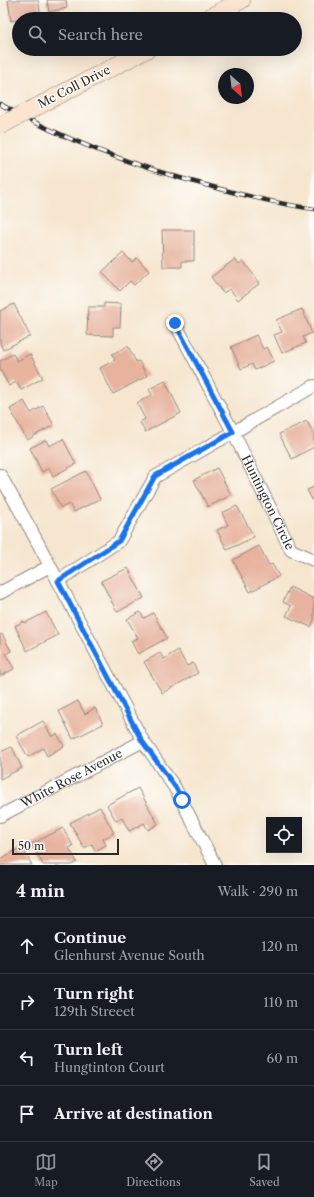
<!DOCTYPE html>
<html lang="en">
<head>
<meta charset="utf-8">
<style>
	body { margin:0; font-family:"Libre Caslon Text",serif; background:#20242c; color:#f1f3f6 }
	.controls { position:absolute; right:12px; bottom:12px; display:grid; overflow:hidden; border-radius:0px; box-shadow:0 4px 16px #0002 }
	.controls button { width:36px; height:36px; display:grid; place-items:center; padding:0; border:0; border-bottom:1px solid #363941; background:#171b24; color:#f1f3f6; font:20px sans-serif }
	.compass { position:absolute; left:218px; top:68px; width:36px; height:36px; border-radius:50%; background:#171b24; box-shadow:0 4px 16px #0002; rotate:152deg }
	.scale { position:absolute; left:12px; bottom:10px; width:107px; box-sizing:border-box; padding-left:4px; border:2px solid #2b2b2b; border-top:0; font-size:11px; line-height:14px; white-space:nowrap; color:#2b2b2b; -webkit-text-stroke:3px #fdfcf7; paint-order:stroke }
	.stop { position:absolute; width:12px; height:12px; margin:-9px; border:3px solid #1a73e8; border-radius:50%; background:#fff }
	.stop.end { background:#1a73e8; border-color:#fff; box-shadow:0 1px 4px #0008 }
	.list { margin:0; padding:0; list-style:none }
	h2 { display:flex; justify-content:space-between; align-items:center; height:52px; margin:0; padding:0 16px; font-size:17px }
	h2 small { font-size:13px; font-weight:400; color:#9ea1a6 }
	.list li { display:grid; grid-template-columns:26px 1fr auto; gap:12px; align-items:center; box-sizing:border-box; height:56px; padding:0 16px; border-top:1px solid #363941 }
	.list b { display:block; font-size:15px; white-space:nowrap }
	.list p { margin:0; font-size:13px; white-space:nowrap; color:#9ea1a6 }
	.list em { font-size:13px; font-style:normal; color:#9ea1a6 }
	.icon { flex:none; width:22px; height:22px; fill:none; stroke:currentColor; stroke-width:2; stroke-linecap:round; stroke-linejoin:round }
	.map { position:relative; flex:none; width:314px; height:865px; overflow:hidden }
	.search { position:absolute; background:#171b24; box-shadow:0 4px 16px #0002; left:12px; right:12px; top:12px; height:44px; display:flex; align-items:center; gap:10px; box-sizing:border-box; padding:0 14px; border-radius:22px; color:#9ea1a6; font-size:15px }
	.sheet { height:276px; background:#171b24 }
	nav { display:flex; justify-content:space-around; align-items:center; box-sizing:border-box; height:56px; border-top:1px solid #363941; background:#171b24; font-size:11px; color:#9ea1a6 }
	nav a { display:grid; justify-items:center; gap:2px }
	nav .on { color:#8c9099 }
	.map>svg:first-child { display:block }
</style>
</head>
<body>
<div class="map">
<svg width="314" height="865" viewBox="0 0 314 865">
	<rect width="100%" height="100%" fill="#fdfcf7"/>
	<filter id="ink" filterUnits="userSpaceOnUse"><feTurbulence type="fractalNoise" baseFrequency=".025" numOctaves="2"/><feDisplacementMap in="SourceGraphic" scale="8" xChannelSelector="R" yChannelSelector="G"/><feConvolveMatrix kernelMatrix="1 2 1 2 8 2 1 2 1" color-interpolation-filters="sRGB"/></filter>
	<filter id="wash" filterUnits="userSpaceOnUse"><feTurbulence type="fractalNoise" baseFrequency=".012" numOctaves="4" result="noise"/><feDisplacementMap in="SourceGraphic" scale="16" xChannelSelector="R" yChannelSelector="G"/><feGaussianBlur stdDeviation="0.9" result="paint"/><feColorMatrix in="noise" values="0 0 0 0 0 0 0 0 0 0 0 0 0 0 0 0 0 1.4 0 .05"/><feComposite in="paint" operator="in"/></filter>
	<g filter="url(#wash)">
		<rect width="100%" height="100%" fill="#f6e6d0"/>
		<g id="blocks">
			<g fill="#e7b29e">
				<path d="M8,0H38L41,16L11,21Z"/>
				<path d="M47,0H66L67,8L49,12Z"/>
				<path d="M162,230H194V261H182V267H163Z"/>
				<path d="M123,253L132,262L137,258L149,271L134,285L130,281L120,291L102,272Z"/>
				<path d="M235,259L239,264L243,261L260,283L238,300L230,289L223,293L211,277Z"/>
				<path d="M104,303L121,304L120,327H113V336L87,335L88,307H104Z"/>
				<path d="M14,304L30,336L3,350L0,343V311Z"/>
				<path d="M302,309L312,333L303,337L306,343L282,353L274,335L282,332L276,320Z"/>
				<path d="M256,335L263,349L267,347L274,361L255,370L252,364L241,369L231,347Z"/>
				<path d="M128,346L136,362L139,361L147,376L113,394L100,368L115,360L112,354Z"/>
				<path d="M13,354L17,361L30,354L43,378L21,390L16,382L9,386L0,369V361Z"/>
				<path d="M165,381L181,413L145,432L140,422L145,419L137,403L152,395L149,389Z"/>
				<path d="M24,401L31,413L43,406L54,425L27,440L10,409Z"/>
				<path d="M307,421L314,435V447L292,459L279,434Z"/>
				<path d="M63,439L76,464L53,476L49,468L42,472L30,448L46,440L49,446Z"/>
				<path d="M217,468L231,495L208,507L194,480Z"/>
				<path d="M86,471L100,499L74,512L69,504L61,508L51,489Z"/>
				<path d="M314,487V503L307,490Z"/>
				<path d="M237,506L254,537L227,550L217,530L228,525L222,513Z"/>
				<path d="M259,546L269,565L272,564L279,576L250,592L233,560Z"/>
				<path d="M128,568L144,598L117,612L101,581Z"/>
				<path d="M290,587L314,599V620L311,627L286,616L291,606L283,602Z"/>
				<path d="M46,612L58,635L27,651L15,626L24,621L25,623Z"/>
				<path d="M140,612L144,618L153,613L167,638L138,654L131,641L138,638L127,619Z"/>
				<path d="M2,634L11,651L6,654L14,669L0,676V635Z"/>
				<path d="M178,650L187,666L193,663L198,673L162,693L144,662L160,653L164,659Z"/>
				<path d="M78,701L85,714L95,708L103,724L73,739L59,711Z"/>
				<path d="M43,721L52,737L57,734L64,746L47,756L43,748L28,757L16,736Z"/>
				<path d="M12,747L22,768L0,779V752Z"/>
				<path d="M138,788L158,824L148,830L144,823L129,831L122,818L116,821L107,805Z"/>
				<path d="M100,807L114,833L103,839L106,845L95,851L92,844L84,848L70,823Z"/>
				<path d="M63,828L73,846L69,848L77,862L72,865H43L32,844Z"/>
				<path d="M22,847L32,865H0V859Z"/>
			</g>
		</g>
	</g>
	<g filter="url(#ink)">
		<use href="#blocks" fill-opacity="0" stroke="#90887e" stroke-width="1"/>
		<g fill="none" stroke-linecap="round" stroke-linejoin="round">
			<defs>
				<g id="street">
					<path id="s1" d="M175,323L233,432L291,550L314,560"/>
					<path d="M0,475L31,530L143,741L175,788L215,865"/>
					<path d="M58,581L119,541L155,477L314,386"/>
					<path d="M0,593L50,566"/>
					<path id="s2" d="M0,816L143,741"/>
				</g>
				<g id="secondary">
					<path d="M206,19L242,0"/>
					<path d="M86,81L148,49"/>
				</g>
			</defs>
			<use href="#street" stroke="#90887e" stroke-width="14"/>
			<use href="#secondary" stroke="#90887e" stroke-width="18"/>
			<use href="#street" stroke="#fff" stroke-width="12"/>
			<use href="#secondary" stroke="#fce5d0" stroke-width="17"/>
			<defs>
				<path id="rail" d="M0,104C66,141 139,168 213,187C246,196 280,204 314,209"/>
			</defs>
			<use href="#rail" stroke="#2b2b2b" stroke-width="4.5"/>
			<use href="#rail" stroke="#fdfcf7" stroke-width="3" stroke-dasharray="9" stroke-linecap="butt"/>
			<defs>
				<path id="secondary-bridge" d="M0,126L86,81"/>
			</defs>
			<use href="#secondary-bridge" stroke="#90887e" stroke-width="18" stroke-linecap="butt"/>
			<use href="#secondary-bridge" stroke="#fce5d0" stroke-width="17"/>
		</g>
	</g>
	<g fill="none" stroke-linecap="round" stroke-linejoin="round" filter="url(#ink)">
		<path stroke="#1a73e8" stroke-width="5" d="M175,323L233,432L155,476L119,541L58,581L142,741L176,788L182,800"/>
	</g>
	<g text-anchor="middle" stroke-width="3" stroke-linejoin="round" paint-order="stroke">
		<g font-size="12" fill="#2b2b2b" stroke="#fdfcf7">
			<text transform="translate(74 87) rotate(-27)" y="4">Mc Coll Drive</text>
			<text dy="4" stroke="none"><textPath href="#s1" startOffset="202">Huntington Circle</textPath></text>
			<text dy="4" stroke="none"><textPath href="#s2" startOffset="81">White Rose Avenue</textPath></text>
		</g>
	</g>
</svg>
<div class="controls">
<button><svg class="icon" aria-label="locate" viewBox="0 0 24 24"><circle cx="12" cy="12" r="6"/><path d="M12 2v4M12 18v4M2 12h4M18 12h4"/></svg></button>
</div>
<svg class="compass" viewBox="-18 -18 36 36"><path d="M0-13l5 13h-10z" fill="#e53935"/><path d="M0 13l5-13h-10z" fill="#9ea1a6"/></svg>
<div class="scale">50 m</div>
<div class="stop" style="left:182px;top:800px"></div>
<div class="stop end" style="left:175px;top:323px"></div>
<div class="search"><svg class="icon" aria-label="search" viewBox="0 0 24 24"><circle cx="10" cy="10" r="6"/><path d="M15 15l6 6"/></svg>Search here</div>
</div>
<section class="sheet">
<h2>4 min<small>Walk · 290 m</small></h2>
<ul class="list">
<li><svg class="icon" aria-label="ahead" viewBox="0 0 24 24"><path d="M12 20V5M6 11l6-6 6 6"/></svg><div><b>Continue</b><p>Glenhurst Avenue South</p></div><em>120 m</em></li>
<li><svg class="icon" aria-label="right" viewBox="0 0 24 24"><path d="M7 20v-9h11M14 6l5 5-5 5"/></svg><div><b>Turn right</b><p>129th Streeet</p></div><em>110 m</em></li>
<li><svg class="icon" aria-label="left" viewBox="0 0 24 24"><path d="M17 20v-9H6M10 6l-5 5 5 5"/></svg><div><b>Turn left</b><p>Hungtinton Court</p></div><em>60 m</em></li>
<li><svg class="icon" aria-label="arrive" viewBox="0 0 24 24"><path d="M6 21V4h12l-3 4 3 4H6"/></svg><div><b>Arrive at destination</b></div></li>
</ul>
</section>
<nav>
<a class="on"><svg class="icon" aria-label="map" viewBox="0 0 24 24"><path d="M3 6l6-2 6 2 6-2v14l-6 2-6-2-6 2zM9 4v14M15 6v14"/></svg>Map</a>
<a><svg class="icon" aria-label="directions" viewBox="0 0 24 24"><path d="M12 3l9 9-9 9-9-9zM9 14v-3h6M13 9l2 2-2 2"/></svg>Directions</a>
<a><svg class="icon" aria-label="saved" viewBox="0 0 24 24"><path d="M7 4h10v16l-5-4-5 4z"/></svg>Saved</a>
</nav>
</body>
</html>
